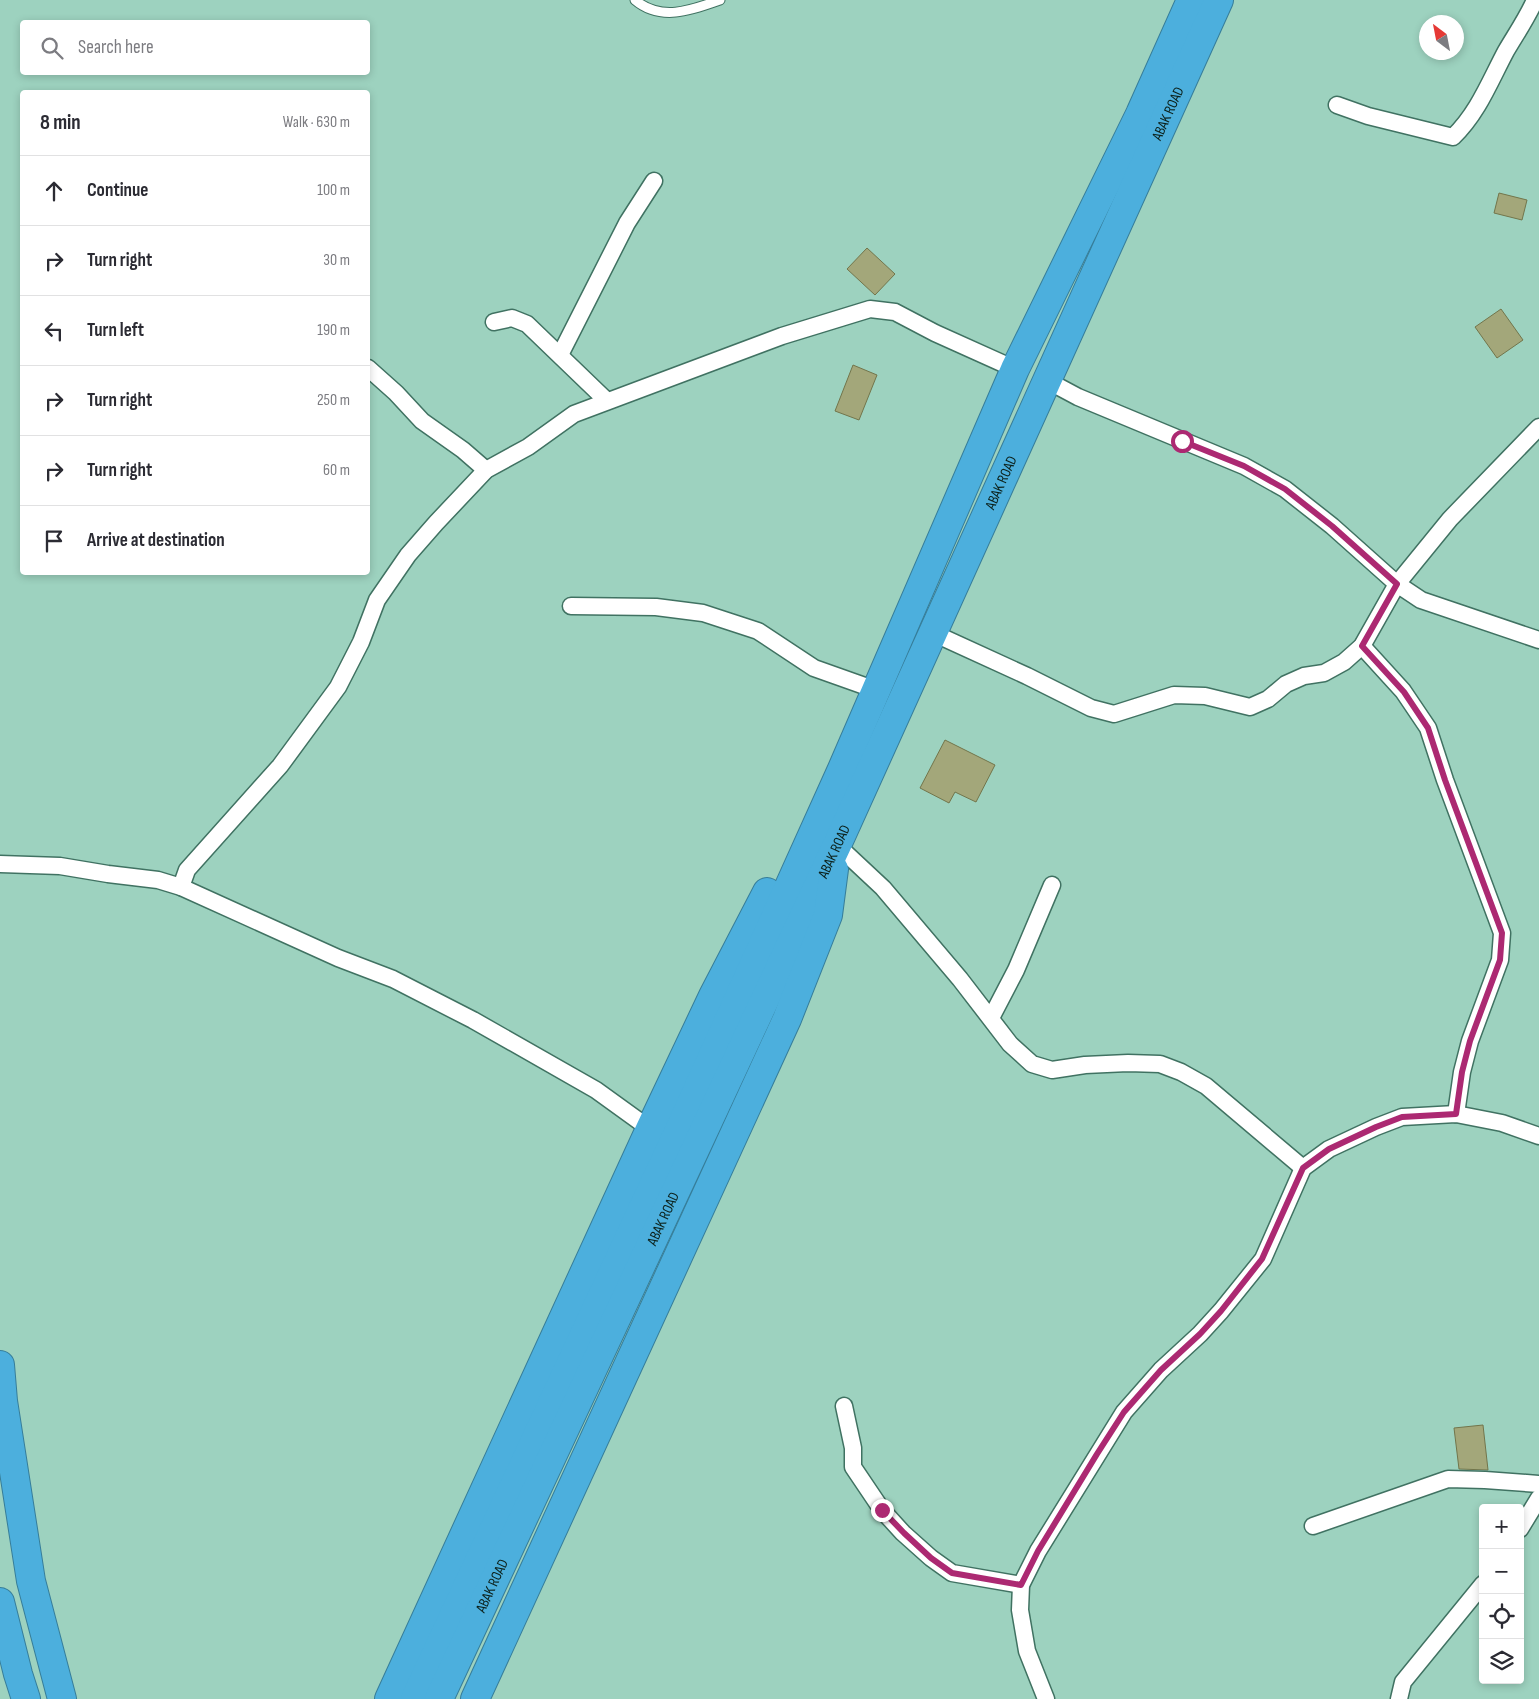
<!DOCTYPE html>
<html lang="en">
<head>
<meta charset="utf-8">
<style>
	body { margin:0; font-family:"Sofia Sans Condensed",sans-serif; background:#f2f2f3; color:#2b2b33 }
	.controls { position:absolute; right:15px; bottom:15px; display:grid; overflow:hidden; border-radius:5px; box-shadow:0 2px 8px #0003 }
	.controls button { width:45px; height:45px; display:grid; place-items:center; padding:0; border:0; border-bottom:1px solid #e1e1e2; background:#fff; color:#2b2b33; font:25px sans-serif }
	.compass { position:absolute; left:1419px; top:15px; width:45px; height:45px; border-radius:50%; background:#fff; box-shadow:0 2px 8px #0003; rotate:328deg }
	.stop { position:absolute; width:15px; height:15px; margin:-11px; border:4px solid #ac2972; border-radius:50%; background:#fff }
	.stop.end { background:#ac2972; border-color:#fff; box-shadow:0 1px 5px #0008 }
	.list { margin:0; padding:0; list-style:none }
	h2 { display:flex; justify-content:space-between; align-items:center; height:65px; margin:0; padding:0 20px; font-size:21px }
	h2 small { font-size:16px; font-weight:400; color:#7c7c81 }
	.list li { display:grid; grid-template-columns:32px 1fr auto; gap:15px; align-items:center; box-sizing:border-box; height:70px; padding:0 20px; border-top:1px solid #e1e1e2 }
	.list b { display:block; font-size:19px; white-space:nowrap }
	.list em { font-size:16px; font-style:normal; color:#7c7c81 }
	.icon { flex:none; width:28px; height:28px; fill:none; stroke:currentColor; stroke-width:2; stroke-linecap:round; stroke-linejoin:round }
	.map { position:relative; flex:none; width:1539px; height:1699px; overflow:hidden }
	.search { position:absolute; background:#fff; box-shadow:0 2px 8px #0003; left:20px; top:20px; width:350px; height:55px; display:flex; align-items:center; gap:12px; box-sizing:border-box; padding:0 18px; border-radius:5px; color:#7c7c81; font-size:19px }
	.panel { position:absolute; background:#fff; box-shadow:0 2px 8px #0003; left:20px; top:90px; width:350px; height:485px; border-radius:5px }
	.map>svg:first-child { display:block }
</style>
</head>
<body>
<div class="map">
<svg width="1539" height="1699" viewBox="0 0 1539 1699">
	<rect width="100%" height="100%" fill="#9dd2bf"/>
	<g fill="#a3a77a" stroke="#72754b">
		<path d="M1499,193L1527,200L1522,220L1494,213Z"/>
		<path d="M867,248L895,274L875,295L847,269Z"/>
		<path d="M1501,309L1523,340L1497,358L1475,327Z"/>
		<path d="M853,365L877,375L859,420L835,411Z"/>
		<path d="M945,740L995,765L976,802L955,792L949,803L920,788Z"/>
		<path d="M1483,1425L1488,1470L1459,1469L1454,1428Z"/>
	</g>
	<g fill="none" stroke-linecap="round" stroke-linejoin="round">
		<defs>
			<path id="lane" d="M635,0C661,22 692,10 720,0"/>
			<g id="street">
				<path d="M1337,105L1368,116L1453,137C1478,113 1490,81 1506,51C1516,34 1527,18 1535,0"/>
				<path d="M494,322L512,318L527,324L607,401"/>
				<path d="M560,355L627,223L654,181"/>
				<path d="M368,368L396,393L422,421L463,450L486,470"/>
				<path d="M1048,381L1078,397L1244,466L1285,489L1332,526L1397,584L1421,600L1539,640"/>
				<path d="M571,606L656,607L703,613L758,631L814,668L876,690"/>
				<path d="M933,633L1027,676L1091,708L1114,714L1174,695L1205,696L1250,707L1268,699L1286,684L1304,676L1324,673L1344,662L1362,646L1397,584L1450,519L1539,427"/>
				<path d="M1362,646L1403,691L1428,728L1445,780L1502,933L1500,960L1470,1041L1462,1072L1456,1114"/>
				<path d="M837,845L883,888L960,979L1010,1044L1032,1064L1052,1070L1085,1065L1128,1063L1160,1064L1181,1072L1206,1086L1303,1168"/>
				<path d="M0,864L60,866L108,874L158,880L181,887L338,958L393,979L473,1020L596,1090L650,1129"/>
				<path d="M181,887L187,870L280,766L338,687L361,642L377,600L408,555L436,523L486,470L528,447L574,414L782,336L870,309L895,312L935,333L1015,369"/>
				<path d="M991,1018L1016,970L1052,885"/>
				<path d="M844,1406L853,1448V1467L882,1510L903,1533L931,1558L952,1573L1021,1585"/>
				<path d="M1313,1526L1448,1479L1485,1480L1539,1484"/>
				<path d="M1520,1529L1539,1498"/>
				<path d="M1046,1699L1027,1651L1020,1610L1021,1585L1038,1551L1124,1412L1161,1370L1200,1334L1221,1311L1263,1259L1303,1168L1329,1149L1376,1127L1402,1117L1456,1114L1502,1123L1539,1136"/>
				<path d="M1399,1699L1403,1682L1483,1584"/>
			</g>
			<g id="highway">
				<path d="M0,1365L3,1401L31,1581L62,1699"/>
				<path d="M0,1602L18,1674L26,1699"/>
				<path d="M389,1699L650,1129L713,996L767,892"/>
				<path d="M415,1699L681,1126L842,769L1015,369L1140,114L1191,0"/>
				<path id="s1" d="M439,1699L837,845L1219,0"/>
				<path d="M475,1699L787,1019L828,915L834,869"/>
			</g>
		</defs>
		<use href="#lane" stroke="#407262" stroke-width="11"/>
		<use href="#street" stroke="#407262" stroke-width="19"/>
		<use href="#highway" stroke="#367d99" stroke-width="30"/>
		<use href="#lane" stroke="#fff" stroke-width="9"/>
		<use href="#street" stroke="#fff" stroke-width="16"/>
		<use href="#highway" stroke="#4cafdd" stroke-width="28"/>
	</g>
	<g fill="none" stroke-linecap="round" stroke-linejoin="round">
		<path stroke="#ac2972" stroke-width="6" d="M882,1510L904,1533L931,1558L952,1573L1021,1585L1038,1551L1097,1454L1124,1412L1161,1370L1200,1334L1221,1311L1262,1259L1303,1168L1329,1149L1376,1127L1402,1117L1456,1114L1462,1072L1470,1041L1500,960L1502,933L1445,780L1428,728L1404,692L1362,646L1397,584L1332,526L1285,489L1244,466L1182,441"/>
	</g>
	<g text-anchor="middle" stroke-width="4" stroke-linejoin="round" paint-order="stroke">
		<g font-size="15" fill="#0c211b" stroke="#9dd2bf">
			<text dy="5" stroke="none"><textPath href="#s1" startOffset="1745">ABAK ROAD</textPath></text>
			<text dy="5" stroke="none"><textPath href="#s1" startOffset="1340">ABAK ROAD</textPath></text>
			<text dy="5" stroke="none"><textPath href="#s1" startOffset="935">ABAK ROAD</textPath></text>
			<text dy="5" stroke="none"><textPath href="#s1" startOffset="530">ABAK ROAD</textPath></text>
			<text dy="5" stroke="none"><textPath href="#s1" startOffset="125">ABAK ROAD</textPath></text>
		</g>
	</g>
</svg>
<div class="controls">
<button>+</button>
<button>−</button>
<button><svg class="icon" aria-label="locate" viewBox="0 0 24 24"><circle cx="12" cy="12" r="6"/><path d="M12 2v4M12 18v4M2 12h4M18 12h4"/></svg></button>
<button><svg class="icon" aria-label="layers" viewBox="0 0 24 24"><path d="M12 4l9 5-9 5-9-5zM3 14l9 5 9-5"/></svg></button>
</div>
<svg class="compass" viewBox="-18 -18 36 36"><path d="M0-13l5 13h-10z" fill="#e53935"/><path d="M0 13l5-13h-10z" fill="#7c7c81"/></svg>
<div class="stop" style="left:1182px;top:441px"></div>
<div class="stop end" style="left:882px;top:1510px"></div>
<div class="search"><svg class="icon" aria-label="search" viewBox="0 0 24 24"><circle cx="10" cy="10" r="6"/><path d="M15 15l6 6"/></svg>Search here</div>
<section class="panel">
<h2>8 min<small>Walk · 630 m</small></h2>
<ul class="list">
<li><svg class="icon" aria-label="ahead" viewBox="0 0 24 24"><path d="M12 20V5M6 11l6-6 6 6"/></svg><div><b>Continue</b></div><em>100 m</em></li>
<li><svg class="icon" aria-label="right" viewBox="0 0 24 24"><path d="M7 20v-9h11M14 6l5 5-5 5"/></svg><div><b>Turn right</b></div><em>30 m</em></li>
<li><svg class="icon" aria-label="left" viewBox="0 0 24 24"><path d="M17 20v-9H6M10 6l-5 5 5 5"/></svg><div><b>Turn left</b></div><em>190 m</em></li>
<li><svg class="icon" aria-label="right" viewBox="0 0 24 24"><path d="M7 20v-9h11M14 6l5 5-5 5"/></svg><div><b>Turn right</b></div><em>250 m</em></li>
<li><svg class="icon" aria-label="right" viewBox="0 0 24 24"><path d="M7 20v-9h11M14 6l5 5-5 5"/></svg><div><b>Turn right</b></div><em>60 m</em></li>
<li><svg class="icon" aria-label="arrive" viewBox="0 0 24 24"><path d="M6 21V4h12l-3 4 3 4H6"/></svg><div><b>Arrive at destination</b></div></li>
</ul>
</section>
</div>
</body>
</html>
